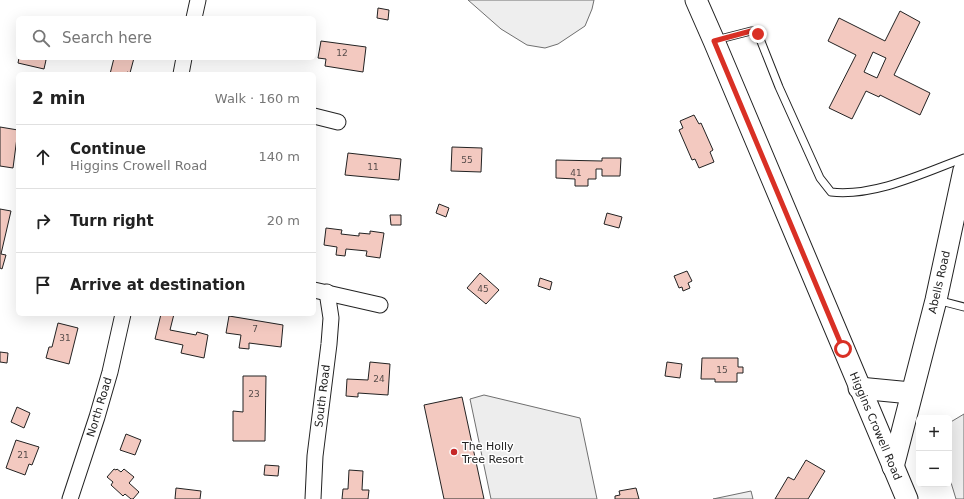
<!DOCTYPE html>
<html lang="en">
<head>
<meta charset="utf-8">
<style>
	body { margin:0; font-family:"DejaVu Sans",sans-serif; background:#f6f6f6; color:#222 }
	.controls { position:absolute; right:12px; bottom:12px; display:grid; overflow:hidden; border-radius:6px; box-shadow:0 4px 16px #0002 }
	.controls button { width:36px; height:36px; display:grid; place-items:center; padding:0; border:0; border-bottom:1px solid #e0e0e0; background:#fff; color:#222; font:20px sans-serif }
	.stop { position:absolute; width:12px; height:12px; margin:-9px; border:3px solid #d93025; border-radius:50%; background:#fff }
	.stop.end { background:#d93025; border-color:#fff; box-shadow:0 1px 4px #0008 }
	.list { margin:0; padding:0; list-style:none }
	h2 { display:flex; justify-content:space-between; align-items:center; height:52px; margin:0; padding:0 16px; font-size:17px }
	h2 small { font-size:13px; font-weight:400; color:#767676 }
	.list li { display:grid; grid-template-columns:26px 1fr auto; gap:12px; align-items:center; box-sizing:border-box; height:64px; padding:0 16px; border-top:1px solid #e0e0e0 }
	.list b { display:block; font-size:15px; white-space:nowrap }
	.list p { margin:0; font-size:13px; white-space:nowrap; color:#767676 }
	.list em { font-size:13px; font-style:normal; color:#767676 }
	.icon { flex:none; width:22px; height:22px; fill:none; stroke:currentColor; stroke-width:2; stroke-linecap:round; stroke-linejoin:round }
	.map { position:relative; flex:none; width:964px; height:499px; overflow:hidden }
	.search { position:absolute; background:#fff; box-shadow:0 4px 16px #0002; left:16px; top:16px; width:300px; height:44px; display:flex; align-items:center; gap:10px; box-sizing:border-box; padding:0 14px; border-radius:6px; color:#767676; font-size:15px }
	.panel { position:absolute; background:#fff; box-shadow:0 4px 16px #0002; left:16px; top:72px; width:300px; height:244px; border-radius:6px }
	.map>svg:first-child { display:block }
</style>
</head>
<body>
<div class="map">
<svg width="964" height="499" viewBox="0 0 964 499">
	<rect width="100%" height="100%" fill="#fff"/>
	<path fill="#eee" stroke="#6f6f6f" d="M468,0H594L592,9L585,26L558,44L545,48L527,45L501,29Z"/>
	<g fill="#ededed" stroke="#6f6f6f">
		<path d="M484,395L580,418L597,499H491L470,399Z"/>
		<path d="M964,414V499H956L949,476V423Z"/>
		<path d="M751,491L753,499H713Z"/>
	</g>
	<g fill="#f3c9c0" stroke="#222" fill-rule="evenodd">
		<path d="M378,8L389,10L388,20L377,18Z"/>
		<path d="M900,11L920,22L894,75L930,93L920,115L880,95L879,97L866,91L852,119L829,108L856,55L828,41L839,18L885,41ZM873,52L886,58L877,78L864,72Z"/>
		<path d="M321,41L366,47L363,72L325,66L326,59L318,58Z"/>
		<path d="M19,58H40L46,60L44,69L18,63Z"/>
		<path d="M114,58H134L130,73L127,72V74H110Z"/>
		<path d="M694,115L699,124L701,123L713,150L710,152L714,162L699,168L695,159L692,160L679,130L683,128L680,121Z"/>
		<path d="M0,127L18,130L13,168L0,166Z"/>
		<path d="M452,147L482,148L481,172L451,171Z"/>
		<path d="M348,153L401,159L399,180L345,175Z"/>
		<path d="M602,158H621L620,176H602V169H596V179H588V186H575V179L556,178V160L602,161Z"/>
		<path d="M439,204L449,208L446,217L436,213Z"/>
		<path d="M0,209L11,211L1,254L6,255L2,269L0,268Z"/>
		<path d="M607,213L622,217L619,228L604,224Z"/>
		<path d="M390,215H401V225H391Z"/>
		<path d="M326,228L342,230L341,234L359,236V233L370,234V231L384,233L380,258L366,256L367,251L346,249L345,256L336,255L337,247L324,245Z"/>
		<path d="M687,271L692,281L688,283L690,288L683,291L682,287L679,288L674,276Z"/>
		<path d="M480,273L499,290L486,304L467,288Z"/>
		<path d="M540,278L552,282L550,290L538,286Z"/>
		<path d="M161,314H174L170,330L196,335L197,332L208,335L204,358L181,353L183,345L155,339Z"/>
		<path d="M229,316L283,325L281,347L249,343V349L239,348L241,335L226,333Z"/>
		<path d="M58,323L78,328L69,364L46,358L49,347H52Z"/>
		<path d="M0,352L8,353L7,363L0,362Z"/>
		<path d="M702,358H738V367H743V373H737V382H715V379H701Z"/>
		<path d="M370,362L390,364L388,395L358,393V397L346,396L347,379L368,380Z"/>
		<path d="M667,362L682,364L680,378L665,376Z"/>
		<path d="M243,376H266L265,441H233V411L243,412Z"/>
		<path d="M462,397L484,499H444L424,405Z"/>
		<path d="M17,407L30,413L24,428L11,422Z"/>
		<path d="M126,434L141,440L135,455L120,450Z"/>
		<path d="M16,440L39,447L32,465L29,464L25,475L6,468Z"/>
		<path d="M806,460L825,471L808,499H775L788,477L794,480Z"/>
		<path d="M265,465L279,466L278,476L264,475Z"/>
		<path d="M114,469L116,470L117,469L121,472L124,469L134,477L129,483L139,492L133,499H131L125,494L123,496L111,485L113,482L107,477Z"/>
		<path d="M349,470L363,471L362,490H369L368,499H342L343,489H348Z"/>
		<path d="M176,488L201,491L200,499H175Z"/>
		<path d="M636,488L639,499H615V496L620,495L619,491Z"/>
	</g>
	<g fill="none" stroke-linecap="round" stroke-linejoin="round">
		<defs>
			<g id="lane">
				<path d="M716,40L751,31H756L758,34L779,87L820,178L831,192C874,197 924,173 964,158"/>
				<path d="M937,300L964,307"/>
			</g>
			<g id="street">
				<path d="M194,18L198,0"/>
				<path d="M181,74L184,58"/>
				<path d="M314,116L338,122"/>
				<path d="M314,290L380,305"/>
				<path d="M70,499L97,417L110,372L123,314"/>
				<path d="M313,499L315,456L329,344L331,318L327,292"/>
			</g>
			<g id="secondary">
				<path d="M696,0L714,41L907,499"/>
				<path d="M859,388L911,393"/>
				<path d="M893,467L936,300L964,170"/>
			</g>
		</defs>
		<use href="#lane" stroke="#222" stroke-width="9"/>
		<use href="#street" stroke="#222" stroke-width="17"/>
		<use href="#secondary" stroke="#222" stroke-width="23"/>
		<use href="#lane" stroke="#fff" stroke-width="7"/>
		<use href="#street" stroke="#fff" stroke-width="15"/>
		<use href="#secondary" stroke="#fff" stroke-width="21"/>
	</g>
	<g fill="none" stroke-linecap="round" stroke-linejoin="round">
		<path stroke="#d93025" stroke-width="5" d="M758,34L756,32L751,31L714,41L843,349"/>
	</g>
	<circle fill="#c62828" stroke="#fff" stroke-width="1.5" cx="454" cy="452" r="4"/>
	<g text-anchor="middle" stroke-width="3" stroke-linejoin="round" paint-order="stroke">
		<g font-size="9" fill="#564c4a">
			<text x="342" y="56">12</text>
			<text x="467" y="163">55</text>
			<text x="373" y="170">11</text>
			<text x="576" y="176">41</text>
			<text x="483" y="292">45</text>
			<text x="255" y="332">7</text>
			<text x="65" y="341">31</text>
			<text x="722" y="373">15</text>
			<text x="379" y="382">24</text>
			<text x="254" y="397">23</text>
			<text x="23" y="458">21</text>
		</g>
		<g font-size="11" fill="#222" stroke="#fff">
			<text transform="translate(939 282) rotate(-77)" y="4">Abells Road</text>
			<text transform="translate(322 396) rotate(-83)" y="4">South Road</text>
			<text transform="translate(99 407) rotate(-73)" y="4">North Road</text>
			<text transform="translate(876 426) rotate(67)" y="4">Higgins Crowell Road</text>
		</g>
		<g font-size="11" fill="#222" stroke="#fff" text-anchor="start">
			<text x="462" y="450">The Holly<tspan x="462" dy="13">Tree Resort</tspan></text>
		</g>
	</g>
</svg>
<div class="controls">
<button>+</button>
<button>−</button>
</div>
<div class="stop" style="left:843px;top:349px"></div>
<div class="stop end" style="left:758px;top:34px"></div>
<div class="search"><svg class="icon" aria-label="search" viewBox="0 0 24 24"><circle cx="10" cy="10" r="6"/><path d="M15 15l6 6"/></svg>Search here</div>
<section class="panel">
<h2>2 min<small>Walk · 160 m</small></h2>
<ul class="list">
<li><svg class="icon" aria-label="ahead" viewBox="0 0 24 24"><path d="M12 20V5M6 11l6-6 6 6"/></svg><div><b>Continue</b><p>Higgins Crowell Road</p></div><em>140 m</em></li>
<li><svg class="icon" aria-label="right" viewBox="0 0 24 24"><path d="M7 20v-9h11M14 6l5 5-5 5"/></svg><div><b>Turn right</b></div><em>20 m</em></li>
<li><svg class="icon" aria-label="arrive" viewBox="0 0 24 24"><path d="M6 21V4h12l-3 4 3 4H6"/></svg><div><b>Arrive at destination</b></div></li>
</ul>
</section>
</div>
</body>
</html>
